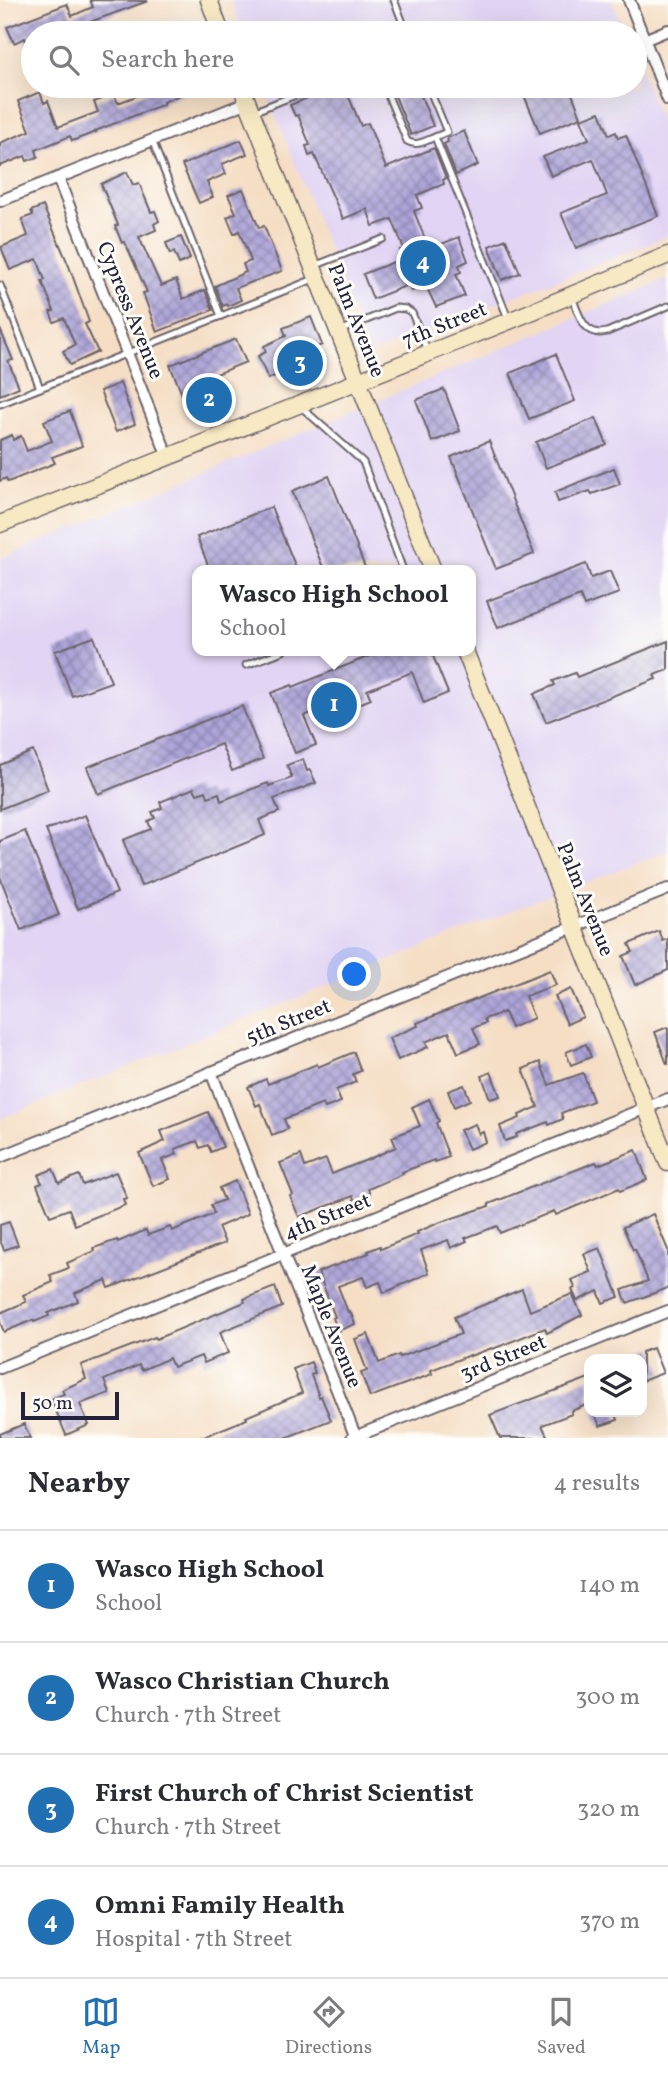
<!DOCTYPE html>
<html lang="en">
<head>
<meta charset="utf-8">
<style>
	body { margin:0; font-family:Vollkorn,serif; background:#f2f2f3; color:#2b2b33 }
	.controls { position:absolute; right:21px; bottom:21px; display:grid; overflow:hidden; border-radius:14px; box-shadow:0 7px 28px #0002 }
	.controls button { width:63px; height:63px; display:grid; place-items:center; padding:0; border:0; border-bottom:2px solid #e1e1e2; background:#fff; color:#2b2b33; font:35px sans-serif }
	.scale { position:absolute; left:21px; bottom:18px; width:98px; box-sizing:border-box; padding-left:7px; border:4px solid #22223b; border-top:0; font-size:19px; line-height:24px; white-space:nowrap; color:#22223b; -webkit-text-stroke:5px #fdfcf7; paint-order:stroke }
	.you { position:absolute; left:355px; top:975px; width:24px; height:24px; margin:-18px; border:5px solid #fff; border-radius:50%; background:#1a73e8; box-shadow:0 0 0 10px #1a73e833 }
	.badge { display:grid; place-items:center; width:46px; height:46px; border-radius:50%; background:#1f6fb2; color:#fff; font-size:23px; font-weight:700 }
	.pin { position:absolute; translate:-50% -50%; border:4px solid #fff; box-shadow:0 2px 7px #0006 }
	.popup { position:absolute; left:192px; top:565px; width:284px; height:91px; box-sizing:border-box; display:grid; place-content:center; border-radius:14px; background:#fff; filter:drop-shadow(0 2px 5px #0005); font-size:23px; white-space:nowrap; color:#7c7c81 }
	.popup b { font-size:26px; color:#2b2b33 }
	.popup::after { content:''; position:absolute; left:50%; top:100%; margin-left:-14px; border:14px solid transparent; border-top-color:#fff }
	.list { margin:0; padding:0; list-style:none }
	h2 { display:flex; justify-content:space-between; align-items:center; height:91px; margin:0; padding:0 28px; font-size:30px }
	h2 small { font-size:23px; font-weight:400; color:#7c7c81 }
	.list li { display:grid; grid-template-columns:46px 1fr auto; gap:21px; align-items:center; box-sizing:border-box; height:112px; padding:0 28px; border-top:2px solid #e1e1e2 }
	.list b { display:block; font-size:26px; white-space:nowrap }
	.list p { margin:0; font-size:23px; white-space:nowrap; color:#7c7c81 }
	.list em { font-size:23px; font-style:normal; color:#7c7c81 }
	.icon { flex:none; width:38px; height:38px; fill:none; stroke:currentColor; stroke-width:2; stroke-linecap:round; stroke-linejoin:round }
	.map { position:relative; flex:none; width:668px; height:1438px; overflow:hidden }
	.search { position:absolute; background:#fff; box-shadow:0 7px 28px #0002; left:21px; right:21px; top:21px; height:77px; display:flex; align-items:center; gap:18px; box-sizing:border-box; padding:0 24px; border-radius:38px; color:#7c7c81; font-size:26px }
	.sheet { height:539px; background:#fff }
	nav { display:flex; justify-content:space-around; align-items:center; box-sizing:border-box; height:98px; border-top:2px solid #e1e1e2; background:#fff; font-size:19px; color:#7c7c81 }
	nav a { display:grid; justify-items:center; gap:4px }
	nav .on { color:#1f6fb2 }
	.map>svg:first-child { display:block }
</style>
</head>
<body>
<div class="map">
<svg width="668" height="1438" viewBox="0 0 668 1438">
	<defs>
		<pattern id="building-cross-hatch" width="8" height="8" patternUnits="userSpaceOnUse" patternTransform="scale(1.75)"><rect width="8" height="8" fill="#ada4d8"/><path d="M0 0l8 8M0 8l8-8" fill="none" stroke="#8c85b0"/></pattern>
	</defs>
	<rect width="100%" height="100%" fill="#fdfcf7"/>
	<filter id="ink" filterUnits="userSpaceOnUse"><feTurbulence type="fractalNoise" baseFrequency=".0143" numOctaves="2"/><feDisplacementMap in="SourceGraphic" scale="14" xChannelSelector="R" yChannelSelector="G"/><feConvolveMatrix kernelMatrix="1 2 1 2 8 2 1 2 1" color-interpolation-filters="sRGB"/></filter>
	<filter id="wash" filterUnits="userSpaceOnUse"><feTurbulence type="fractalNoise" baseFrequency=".00686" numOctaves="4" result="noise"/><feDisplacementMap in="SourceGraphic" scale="28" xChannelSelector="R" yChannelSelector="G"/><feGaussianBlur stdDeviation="1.57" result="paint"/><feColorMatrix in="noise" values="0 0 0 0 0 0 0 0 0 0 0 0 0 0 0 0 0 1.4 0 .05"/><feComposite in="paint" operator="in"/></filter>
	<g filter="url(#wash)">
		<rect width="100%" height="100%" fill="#f5dec4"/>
		<g fill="#e1d4f4" fill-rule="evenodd">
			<path d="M230,0H611L625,33H244Z"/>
			<path d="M635,57L668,138V236L370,354L264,86H635Z"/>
			<path d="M668,279V851L526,905L0,1119V559ZM198,570H471V651H198Z"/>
		</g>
		<g id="blocks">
			<g fill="url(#building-cross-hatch)">
				<path d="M90,0L148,1L76,27L79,33H33V58L25,38L14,43L7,27L67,4L72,16L93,7Z"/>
				<path d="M163,86H201L163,102L164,104L95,131L96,132L72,141L70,136L36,150L38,157L27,161L25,156L0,166V143L30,131L18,101L40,92L44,103L48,101L58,127L98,112L94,102L114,94L118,103Z"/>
				<path d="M338,86H347L350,94L348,95L361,126L368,123L386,168L434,148L446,178L443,180L444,184L417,195L422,208L414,211L429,249L459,237L468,261L459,265L461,272L456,274L465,296L436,307L426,286L411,291L408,285L373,299L363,274L404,258L400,250L404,249L392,219L373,226L367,209L343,219L314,154L309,156L306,146L310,145L298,115L295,116L290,105Z"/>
				<path d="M391,86H417L433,126L411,135Z"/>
				<path d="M542,86H569L581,117L540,133L523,93Z"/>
				<path d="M600,112L609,135L616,132L618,138L626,135L658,216L576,248L561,213L607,195L593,159L551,176L543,157L589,139L581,119Z"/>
				<path d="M464,131L478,165L456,175L444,144L448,142L447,138Z"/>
				<path d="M241,140L247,154L222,164L226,174L207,182L213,197L199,203L182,165Z"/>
				<path d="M127,172L133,185L139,183L151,212L155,211L159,221L154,224L156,230L139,237L161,286L176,280L183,299L205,290L213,310L157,332L143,293L147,292L125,242L122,243L115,226L118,225L101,184Z"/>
				<path d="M243,189L259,228L264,226L282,271L236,288L241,300L228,306L227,304L223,306L215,286L246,272L243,264L251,261L239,231L234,234L227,217L236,213L228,195Z"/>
				<path d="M43,206L69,266L89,322L85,324L98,352L70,365L63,351L75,345L64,318L54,322L50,312L54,311L42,281L45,280L37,259L10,270L1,247L28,236L22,219L33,215L31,211Z"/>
				<path d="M181,237L190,259L179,264L174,252L170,254L166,243Z"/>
				<path d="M506,239L520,273L502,280L489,246Z"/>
				<path d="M311,317L322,345L291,357L295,367L268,379L258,356L266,352L264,346L286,336L283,328Z"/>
				<path d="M0,329L13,360L8,361L19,387L0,395Z"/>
				<path d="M236,339L246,362L199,381L208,403L189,411L170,365Z"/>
				<path d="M556,354L575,401L529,419L510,373Z"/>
				<path d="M120,383L135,424L116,432L100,391Z"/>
				<path d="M444,389L460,431L432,442L416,400Z"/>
				<path d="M70,411L82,446L52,457L55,463L8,482L6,478L0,481V440L12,435L13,440L21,436L27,451L52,441L44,421Z"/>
				<path d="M596,418L607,445L546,468L536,442Z"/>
				<path d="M489,441L534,554L496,569L451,457Z"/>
				<path d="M614,468L620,484L592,494L590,491L558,502L555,492Z"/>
				<path d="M329,476L366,570H324L292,491Z"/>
				<path d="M271,507L297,570H210L197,537Z"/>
				<path d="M586,564L591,578L610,571L619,593L584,606L580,596L498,628L487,601Z"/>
				<path d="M94,637L111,682L72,696L55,651Z"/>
				<path d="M668,641V670L654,675L656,679L546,722L534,694L555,685L553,681L575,673L577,677Z"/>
				<path d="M382,651H431L448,693L424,703L412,672L367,690L371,699L349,708L346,699L304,716L316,745L295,753L271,693L292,685L293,687Z"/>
				<path d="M242,706L263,759L232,771L221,744L98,794L87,767Z"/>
				<path d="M33,751L48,790L0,809V765Z"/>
				<path d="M303,759L307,771L310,770L316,783L274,799L279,812L259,820L265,835L141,886L123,840L151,829L148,821L155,818L152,812L162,808L160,802L194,788L197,794L206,791L208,797L219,793L221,801L268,783L269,786L292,778L287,765Z"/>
				<path d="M85,815L117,893L78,909L46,830Z"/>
				<path d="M25,831L59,915L21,930L0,877V841Z"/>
				<path d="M659,931L663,941L668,939V970L635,985L623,956L633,952L629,944Z"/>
				<path d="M550,970L556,985L525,996L534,1018L511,1028L504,1012L484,1019L486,1023L473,1028L480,1044L458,1053L449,1032L425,1042L428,1047L398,1060L389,1038L418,1026L417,1023L441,1013Z"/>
				<path d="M571,989L583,1017L567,1024L555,996Z"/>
				<path d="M668,1027V1064H667L655,1032Z"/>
				<path d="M586,1044L591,1057L571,1065L566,1052Z"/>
				<path d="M354,1052L361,1071L353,1074L356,1082L336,1090L341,1102L325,1108L323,1104L284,1119L288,1129L272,1135L260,1104L256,1106L248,1087L266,1079L268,1084L317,1064L318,1067Z"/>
				<path d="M540,1062L549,1085L583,1073L593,1101L561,1113L563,1119L549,1125L548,1122L516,1134L517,1137L505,1141L500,1126L520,1118L519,1115L538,1107L523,1069Z"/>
				<path d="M491,1072L500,1096L490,1099L482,1076Z"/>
				<path d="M464,1085L470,1100L454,1107L448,1091Z"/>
				<path d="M429,1099L439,1121L436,1123L449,1157L435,1162L434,1160L402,1172L403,1174L368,1189L370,1194L354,1200L353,1196L299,1217L290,1196L293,1195L280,1163L301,1155L305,1167L326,1159L332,1174L369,1159L396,1147L392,1137L420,1126L412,1107Z"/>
				<path d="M208,1112L223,1147L211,1152L208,1145L200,1148L197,1141L175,1149L177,1154L162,1160L170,1179L153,1186L139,1153L165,1141L161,1131Z"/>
				<path d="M475,1124L479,1134L483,1132L486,1142L469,1149L460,1130Z"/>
				<path d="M636,1150L647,1180L620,1191L619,1188L556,1215L554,1211L500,1233L497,1226L465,1238L467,1241L451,1248L448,1240L421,1250L429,1273L384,1293L380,1282L367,1287L363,1277L338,1286L348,1312L350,1311L355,1324L338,1331L333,1318L335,1317L318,1272L369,1253L368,1251L380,1246L381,1249L418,1234L417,1232L441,1222L489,1206V1204L596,1162L598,1165Z"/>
				<path d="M53,1169L59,1183L79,1175L83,1185L116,1172L127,1198L123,1199L125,1205L75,1225L69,1209L50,1216L37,1185L42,1183L38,1175Z"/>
				<path d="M235,1181L248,1214L218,1227L225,1243L109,1288L106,1280L75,1293L78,1301L48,1313L49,1316L34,1322L33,1320L4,1332L0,1322V1313L26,1302L23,1295L53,1282L50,1275L69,1268L67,1263L95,1251L94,1248L117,1240L118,1242L146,1230L148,1235L170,1227L172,1231L214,1214L211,1205L224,1200L219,1188Z"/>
				<path d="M653,1214L668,1250V1288L627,1303L622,1290L648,1281L635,1249L633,1250L623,1227Z"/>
				<path d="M9,1222L18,1245L4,1250L0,1240V1225Z"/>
				<path d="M600,1248L619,1297L603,1303L598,1291L577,1301L572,1289L575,1288L572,1280L591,1272L584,1254Z"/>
				<path d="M275,1287L282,1307L220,1332L228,1353L204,1363L201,1356L173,1367L169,1358L142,1370L139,1365L104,1380L109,1393L80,1404L89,1425L66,1435L51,1399L64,1394L62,1390L86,1379L81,1365L155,1337L156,1339L245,1302L244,1299Z"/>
				<path d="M522,1289L530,1311L572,1294L582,1315L547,1333L545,1328L493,1349L492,1348L470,1356V1355L431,1370L432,1374L370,1397L361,1373L367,1371L355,1339L368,1334L379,1363L399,1355L400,1357L461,1334L454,1317Z"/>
				<path d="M653,1348L663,1373L642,1381V1352Z"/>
				<path d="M311,1362L315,1373L311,1375L319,1397L321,1396L331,1420L285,1438H200L247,1419L246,1417L302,1393L293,1369Z"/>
				<path d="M589,1378V1404L571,1411L572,1414L542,1425L548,1438H500L490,1415Z"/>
				<path d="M594,1412H615L618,1420L600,1426Z"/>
				<path d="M24,1424L30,1438H0V1434Z"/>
			</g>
		</g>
	</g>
	<g filter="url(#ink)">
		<use href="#blocks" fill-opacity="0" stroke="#6c646b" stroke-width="2"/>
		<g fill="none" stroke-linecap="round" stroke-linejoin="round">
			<defs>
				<g id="lane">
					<path d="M394,0L407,33"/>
					<path d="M384,86L407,141C416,147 425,141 435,137"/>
					<path d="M428,86L447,132L435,137L508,318"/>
					<path d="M253,112L318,86"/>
					<path d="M152,140L221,316"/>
					<path d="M314,266L383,239"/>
					<path d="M0,285L40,388"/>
					<path d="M572,297C579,314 584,338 607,332L668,306"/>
					<path d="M342,330L396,308L406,309L412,313L427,350"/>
					<path d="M0,404L314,279"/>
					<path d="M300,406L363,462L403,570"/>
					<path d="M246,665L283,651"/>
				</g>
				<g id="street">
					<path d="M629,0L668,100"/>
					<path d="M644,40L668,30"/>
					<path d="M58,178L168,457"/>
					<path d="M0,201L248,102"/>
					<path d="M211,1072L356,1438"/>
					<path d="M0,1157L668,889"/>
					<path d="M0,1368L668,1099"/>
					<path d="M352,1438L668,1311"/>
				</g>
				<g id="secondary">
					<path d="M209,0L221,33"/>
					<path d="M241,86L433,570"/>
					<path d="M0,524L509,321L668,255"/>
					<path d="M465,651L668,1163"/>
				</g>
			</defs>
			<use href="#lane" stroke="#6c646b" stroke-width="9"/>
			<use href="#street" stroke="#6c646b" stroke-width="14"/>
			<use href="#secondary" stroke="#6c646b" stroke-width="19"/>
			<use href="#lane" stroke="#fff" stroke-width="5"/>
			<use href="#street" stroke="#fff" stroke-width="10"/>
			<use href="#secondary" stroke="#f7e9c3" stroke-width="16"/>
		</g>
	</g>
	<g text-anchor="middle" stroke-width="6" stroke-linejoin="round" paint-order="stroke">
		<g font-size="21" fill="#22223b" stroke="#fdfcf7">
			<text transform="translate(131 310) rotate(68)" y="7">Cypress Avenue</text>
			<text transform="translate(357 320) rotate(68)" y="7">Palm Avenue</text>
			<text transform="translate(444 324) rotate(-22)" y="7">7th Street</text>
			<text transform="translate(586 899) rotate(68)" y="7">Palm Avenue</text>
			<text transform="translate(288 1021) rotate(-22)" y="7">5th Street</text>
			<text transform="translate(327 1216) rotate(-22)" y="7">4th Street</text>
			<text transform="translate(332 1326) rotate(68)" y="7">Maple Avenue</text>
			<text transform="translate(503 1357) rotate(-22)" y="7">3rd Street</text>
		</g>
	</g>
</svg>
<div class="controls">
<button><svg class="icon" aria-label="layers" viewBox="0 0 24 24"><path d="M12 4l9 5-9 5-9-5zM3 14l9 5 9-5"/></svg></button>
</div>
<div class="scale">50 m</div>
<div class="you"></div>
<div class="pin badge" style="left:334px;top:705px">1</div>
<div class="popup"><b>Wasco High School</b>School</div>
<div class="pin badge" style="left:209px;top:400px">2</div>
<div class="pin badge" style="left:300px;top:363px">3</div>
<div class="pin badge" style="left:423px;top:263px">4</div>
<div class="search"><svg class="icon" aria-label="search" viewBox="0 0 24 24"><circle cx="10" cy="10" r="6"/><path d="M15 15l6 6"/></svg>Search here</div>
</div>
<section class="sheet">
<h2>Nearby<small>4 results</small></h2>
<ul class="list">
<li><span class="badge">1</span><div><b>Wasco High School</b><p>School</p></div><em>140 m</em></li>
<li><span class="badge">2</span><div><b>Wasco Christian Church</b><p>Church · 7th Street</p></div><em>300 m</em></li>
<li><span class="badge">3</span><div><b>First Church of Christ Scientist</b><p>Church · 7th Street</p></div><em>320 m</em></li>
<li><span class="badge">4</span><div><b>Omni Family Health</b><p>Hospital · 7th Street</p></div><em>370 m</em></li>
</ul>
</section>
<nav>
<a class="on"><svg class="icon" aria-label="map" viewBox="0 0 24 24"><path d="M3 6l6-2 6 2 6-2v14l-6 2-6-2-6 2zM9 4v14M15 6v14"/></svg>Map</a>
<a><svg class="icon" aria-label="directions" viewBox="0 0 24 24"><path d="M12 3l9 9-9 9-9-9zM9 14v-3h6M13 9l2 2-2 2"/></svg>Directions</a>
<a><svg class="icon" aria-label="saved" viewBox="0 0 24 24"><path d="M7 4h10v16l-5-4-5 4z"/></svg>Saved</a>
</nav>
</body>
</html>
